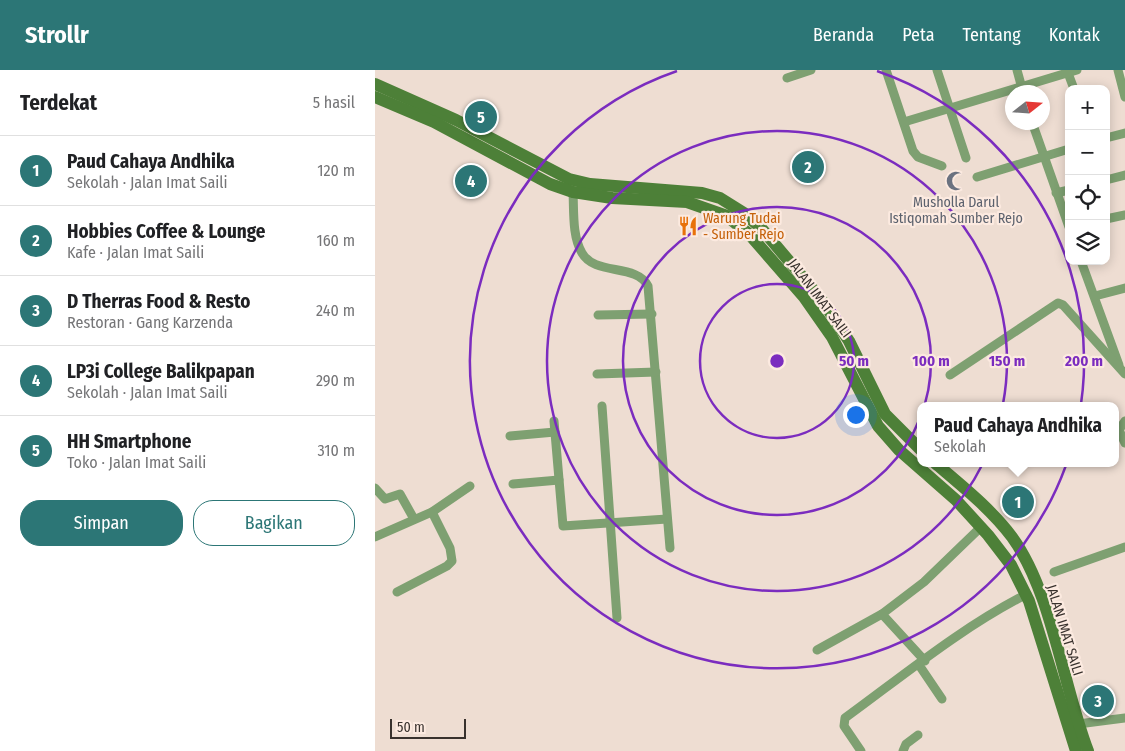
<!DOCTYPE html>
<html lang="id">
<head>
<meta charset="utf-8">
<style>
	body { margin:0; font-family:"Fira Sans Condensed",sans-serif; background:#f6f6f6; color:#202124 }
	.controls { position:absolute; right:15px; top:15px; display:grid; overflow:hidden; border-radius:10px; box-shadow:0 2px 12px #0003 }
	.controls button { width:45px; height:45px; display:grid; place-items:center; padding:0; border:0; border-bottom:1px solid #e0e0e0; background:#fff; color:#202124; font:25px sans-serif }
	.compass { position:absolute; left:630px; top:15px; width:45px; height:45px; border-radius:50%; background:#fff; box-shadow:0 2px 12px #0003; rotate:73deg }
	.scale { position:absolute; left:15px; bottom:12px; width:76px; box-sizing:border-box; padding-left:5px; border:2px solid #38312d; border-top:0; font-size:14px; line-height:18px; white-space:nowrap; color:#38312d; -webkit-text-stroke:4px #fceae0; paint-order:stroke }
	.you { position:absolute; left:480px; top:344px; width:18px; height:18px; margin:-12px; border:4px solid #fff; border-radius:50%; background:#1a73e8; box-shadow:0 0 0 8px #1a73e833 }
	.badge { display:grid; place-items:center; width:32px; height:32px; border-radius:50%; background:#2c7676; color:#fff; font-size:16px; font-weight:700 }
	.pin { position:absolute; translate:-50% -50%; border:2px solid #fff; box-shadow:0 1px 5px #0006 }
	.popup { position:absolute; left:542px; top:332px; width:202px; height:65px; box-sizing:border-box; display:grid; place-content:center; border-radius:10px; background:#fff; filter:drop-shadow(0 1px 4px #0005); font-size:16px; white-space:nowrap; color:#757577 }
	.popup b { font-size:19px; color:#202124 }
	.popup::after { content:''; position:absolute; left:50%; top:100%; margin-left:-10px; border:10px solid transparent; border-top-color:#fff }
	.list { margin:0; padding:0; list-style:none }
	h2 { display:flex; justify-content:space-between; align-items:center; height:65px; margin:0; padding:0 20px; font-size:21px }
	h2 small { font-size:16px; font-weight:400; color:#757577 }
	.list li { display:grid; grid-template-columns:32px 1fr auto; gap:15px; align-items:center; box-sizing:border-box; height:70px; padding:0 20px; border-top:1px solid #e0e0e0 }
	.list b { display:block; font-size:19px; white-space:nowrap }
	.list p { margin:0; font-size:16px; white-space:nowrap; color:#757577 }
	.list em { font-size:16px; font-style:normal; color:#757577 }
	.actions { display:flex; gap:10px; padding:15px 20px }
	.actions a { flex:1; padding:11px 0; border:1px solid #2c7676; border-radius:20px; text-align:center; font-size:18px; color:#2c7676 }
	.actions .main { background:#2c7676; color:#fff }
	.icon { flex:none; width:28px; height:28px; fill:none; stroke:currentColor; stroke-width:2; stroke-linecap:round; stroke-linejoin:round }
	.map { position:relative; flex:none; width:750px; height:681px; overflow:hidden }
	header { display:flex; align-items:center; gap:30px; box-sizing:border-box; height:70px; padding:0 25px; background:#2c7676; color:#fff }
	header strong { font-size:24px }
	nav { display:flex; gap:28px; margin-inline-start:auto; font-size:18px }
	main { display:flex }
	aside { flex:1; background:#fff }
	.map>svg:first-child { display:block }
</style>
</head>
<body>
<header>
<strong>Strollr</strong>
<nav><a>Beranda</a><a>Peta</a><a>Tentang</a><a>Kontak</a></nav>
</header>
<main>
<aside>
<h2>Terdekat<small>5 hasil</small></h2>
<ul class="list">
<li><span class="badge">1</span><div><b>Paud Cahaya Andhika</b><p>Sekolah · Jalan Imat Saili</p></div><em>120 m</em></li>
<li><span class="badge">2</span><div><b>Hobbies Coffee &amp; Lounge</b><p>Kafe · Jalan Imat Saili</p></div><em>160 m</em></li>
<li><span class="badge">3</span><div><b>D Therras Food &amp; Resto</b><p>Restoran · Gang Karzenda</p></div><em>240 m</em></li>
<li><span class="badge">4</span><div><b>LP3i College Balikpapan</b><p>Sekolah · Jalan Imat Saili</p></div><em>290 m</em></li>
<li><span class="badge">5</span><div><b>HH Smartphone</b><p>Toko · Jalan Imat Saili</p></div><em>310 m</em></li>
</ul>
<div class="actions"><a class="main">Simpan</a><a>Bagikan</a></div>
</aside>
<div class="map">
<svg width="750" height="681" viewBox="0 0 750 681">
	<rect width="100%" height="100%" fill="#eeddd2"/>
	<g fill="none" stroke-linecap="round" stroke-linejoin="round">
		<g stroke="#7ea071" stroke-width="9">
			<path d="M511,0L538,81L543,87L567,96"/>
			<path d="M562,0L591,88"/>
			<path d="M642,0L648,22"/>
			<path d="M743,0L750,27"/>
			<path d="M693,3L699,19"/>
			<path d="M412,8L436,0"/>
			<path d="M529,52L702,0"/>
			<path d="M657,52L694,157"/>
			<path d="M731,68L750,63"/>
			<path d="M602,107L694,79"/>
			<path d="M731,110L750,105"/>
			<path d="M198,122C199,141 197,166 207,183C220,206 261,193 273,216L295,478"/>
			<path d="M681,123L694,120"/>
			<path d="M731,149L750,145"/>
			<path d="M706,191L744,295"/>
			<path d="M720,226L750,218"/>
			<path d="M223,245L277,244"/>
			<path d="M222,304L281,302"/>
			<path d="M575,305L683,233L688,235L750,304"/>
			<path d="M227,336L242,548"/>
			<path d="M179,351L188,456L292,449"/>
			<path d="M750,351L744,360L750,373"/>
			<path d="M135,366L180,362"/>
			<path d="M138,414L184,410"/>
			<path d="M0,418L10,429L25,424L39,449"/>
			<path d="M0,467L57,442L95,416"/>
			<path d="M679,502L750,477"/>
			<path d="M22,522L72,496L77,491L75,478L57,442"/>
			<path d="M442,580L507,544"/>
			<path d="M550,591L507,544L549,512L606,457"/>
			<path d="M544,595L567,629"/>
			<path d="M703,654L750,648"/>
			<path d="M486,681L469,656L470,648C529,605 587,557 652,524"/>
			<path d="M528,681L531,674L543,665"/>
		</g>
		<g stroke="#4d8038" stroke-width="12">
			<path d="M0,14L81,50L194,109L215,114L327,123L345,128L369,143L387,159L446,229L474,271L510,344L546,380"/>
			<path d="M0,27L59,52L175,114L198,122L237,128L312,132L352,146L375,165L429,227L457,267L503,356L524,380L581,430L613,465L636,495L654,531L701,681"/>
			<path d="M560,393C587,416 616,439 637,467C677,522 688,616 713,681"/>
		</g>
	</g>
	<g fill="none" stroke="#7b2cbf" stroke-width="2.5">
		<circle cx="402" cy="291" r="77"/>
		<circle cx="402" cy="291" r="154"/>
		<circle cx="402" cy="291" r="230"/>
		<path d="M502 1A307 307 0 1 1 302 1"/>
	</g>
	<defs>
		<symbol id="mosque-bare" viewBox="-9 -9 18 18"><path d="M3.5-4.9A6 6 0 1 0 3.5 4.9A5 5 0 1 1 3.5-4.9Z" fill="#6b7280" stroke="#fceae0" stroke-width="2.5" paint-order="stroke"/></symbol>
		<symbol id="restaurant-bare" viewBox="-9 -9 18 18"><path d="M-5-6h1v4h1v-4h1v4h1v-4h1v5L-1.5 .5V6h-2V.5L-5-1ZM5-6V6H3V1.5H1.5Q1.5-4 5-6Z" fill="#e8710a" stroke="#fceae0" stroke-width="2.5" paint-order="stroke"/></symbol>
	</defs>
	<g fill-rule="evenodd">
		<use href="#mosque-bare" x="567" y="97" width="28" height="28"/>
		<use href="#restaurant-bare" x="299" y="142" width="28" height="28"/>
	</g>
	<g text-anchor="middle" stroke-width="4.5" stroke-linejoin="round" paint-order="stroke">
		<g font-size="14" fill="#5b616d" stroke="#fceae0">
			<text x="581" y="137">Musholla Darul<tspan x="581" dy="16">Istiqomah Sumber Rejo</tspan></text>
		</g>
		<g font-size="14" fill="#c56008" stroke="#fceae0" text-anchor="start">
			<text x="328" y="153">Warung Tudai<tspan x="328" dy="16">- Sumber Rejo</tspan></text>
		</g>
		<g font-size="14" fill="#38312d" stroke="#fceae0">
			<text transform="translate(445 228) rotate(53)" y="5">JALAN IMAT SAILI</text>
			<text transform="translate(690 560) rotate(73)" y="5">JALAN IMAT SAILI</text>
		</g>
	</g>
	<circle cx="402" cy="291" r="8" fill="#7b2cbf" stroke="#fceae0" stroke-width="2.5"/>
	<g font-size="15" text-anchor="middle" font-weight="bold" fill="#7b2cbf" stroke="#fceae0" stroke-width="4.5" stroke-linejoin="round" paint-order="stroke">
		<text x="479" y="296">50 m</text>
		<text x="556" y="296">100 m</text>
		<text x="632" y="296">150 m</text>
		<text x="709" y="296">200 m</text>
	</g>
</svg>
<div class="controls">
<button>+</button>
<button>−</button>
<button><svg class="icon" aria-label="locate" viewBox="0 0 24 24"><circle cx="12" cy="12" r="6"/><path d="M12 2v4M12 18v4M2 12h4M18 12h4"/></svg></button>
<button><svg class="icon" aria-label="layers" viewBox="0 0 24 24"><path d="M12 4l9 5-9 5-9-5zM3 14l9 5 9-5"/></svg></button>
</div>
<svg class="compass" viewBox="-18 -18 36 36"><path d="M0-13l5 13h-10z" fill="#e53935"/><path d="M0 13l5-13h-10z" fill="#757577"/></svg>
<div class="scale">50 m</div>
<div class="you"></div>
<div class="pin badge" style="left:643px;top:432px">1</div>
<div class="popup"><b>Paud Cahaya Andhika</b>Sekolah</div>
<div class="pin badge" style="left:433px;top:97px">2</div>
<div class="pin badge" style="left:723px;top:631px">3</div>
<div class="pin badge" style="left:96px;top:111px">4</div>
<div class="pin badge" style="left:106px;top:47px">5</div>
</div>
</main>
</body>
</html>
